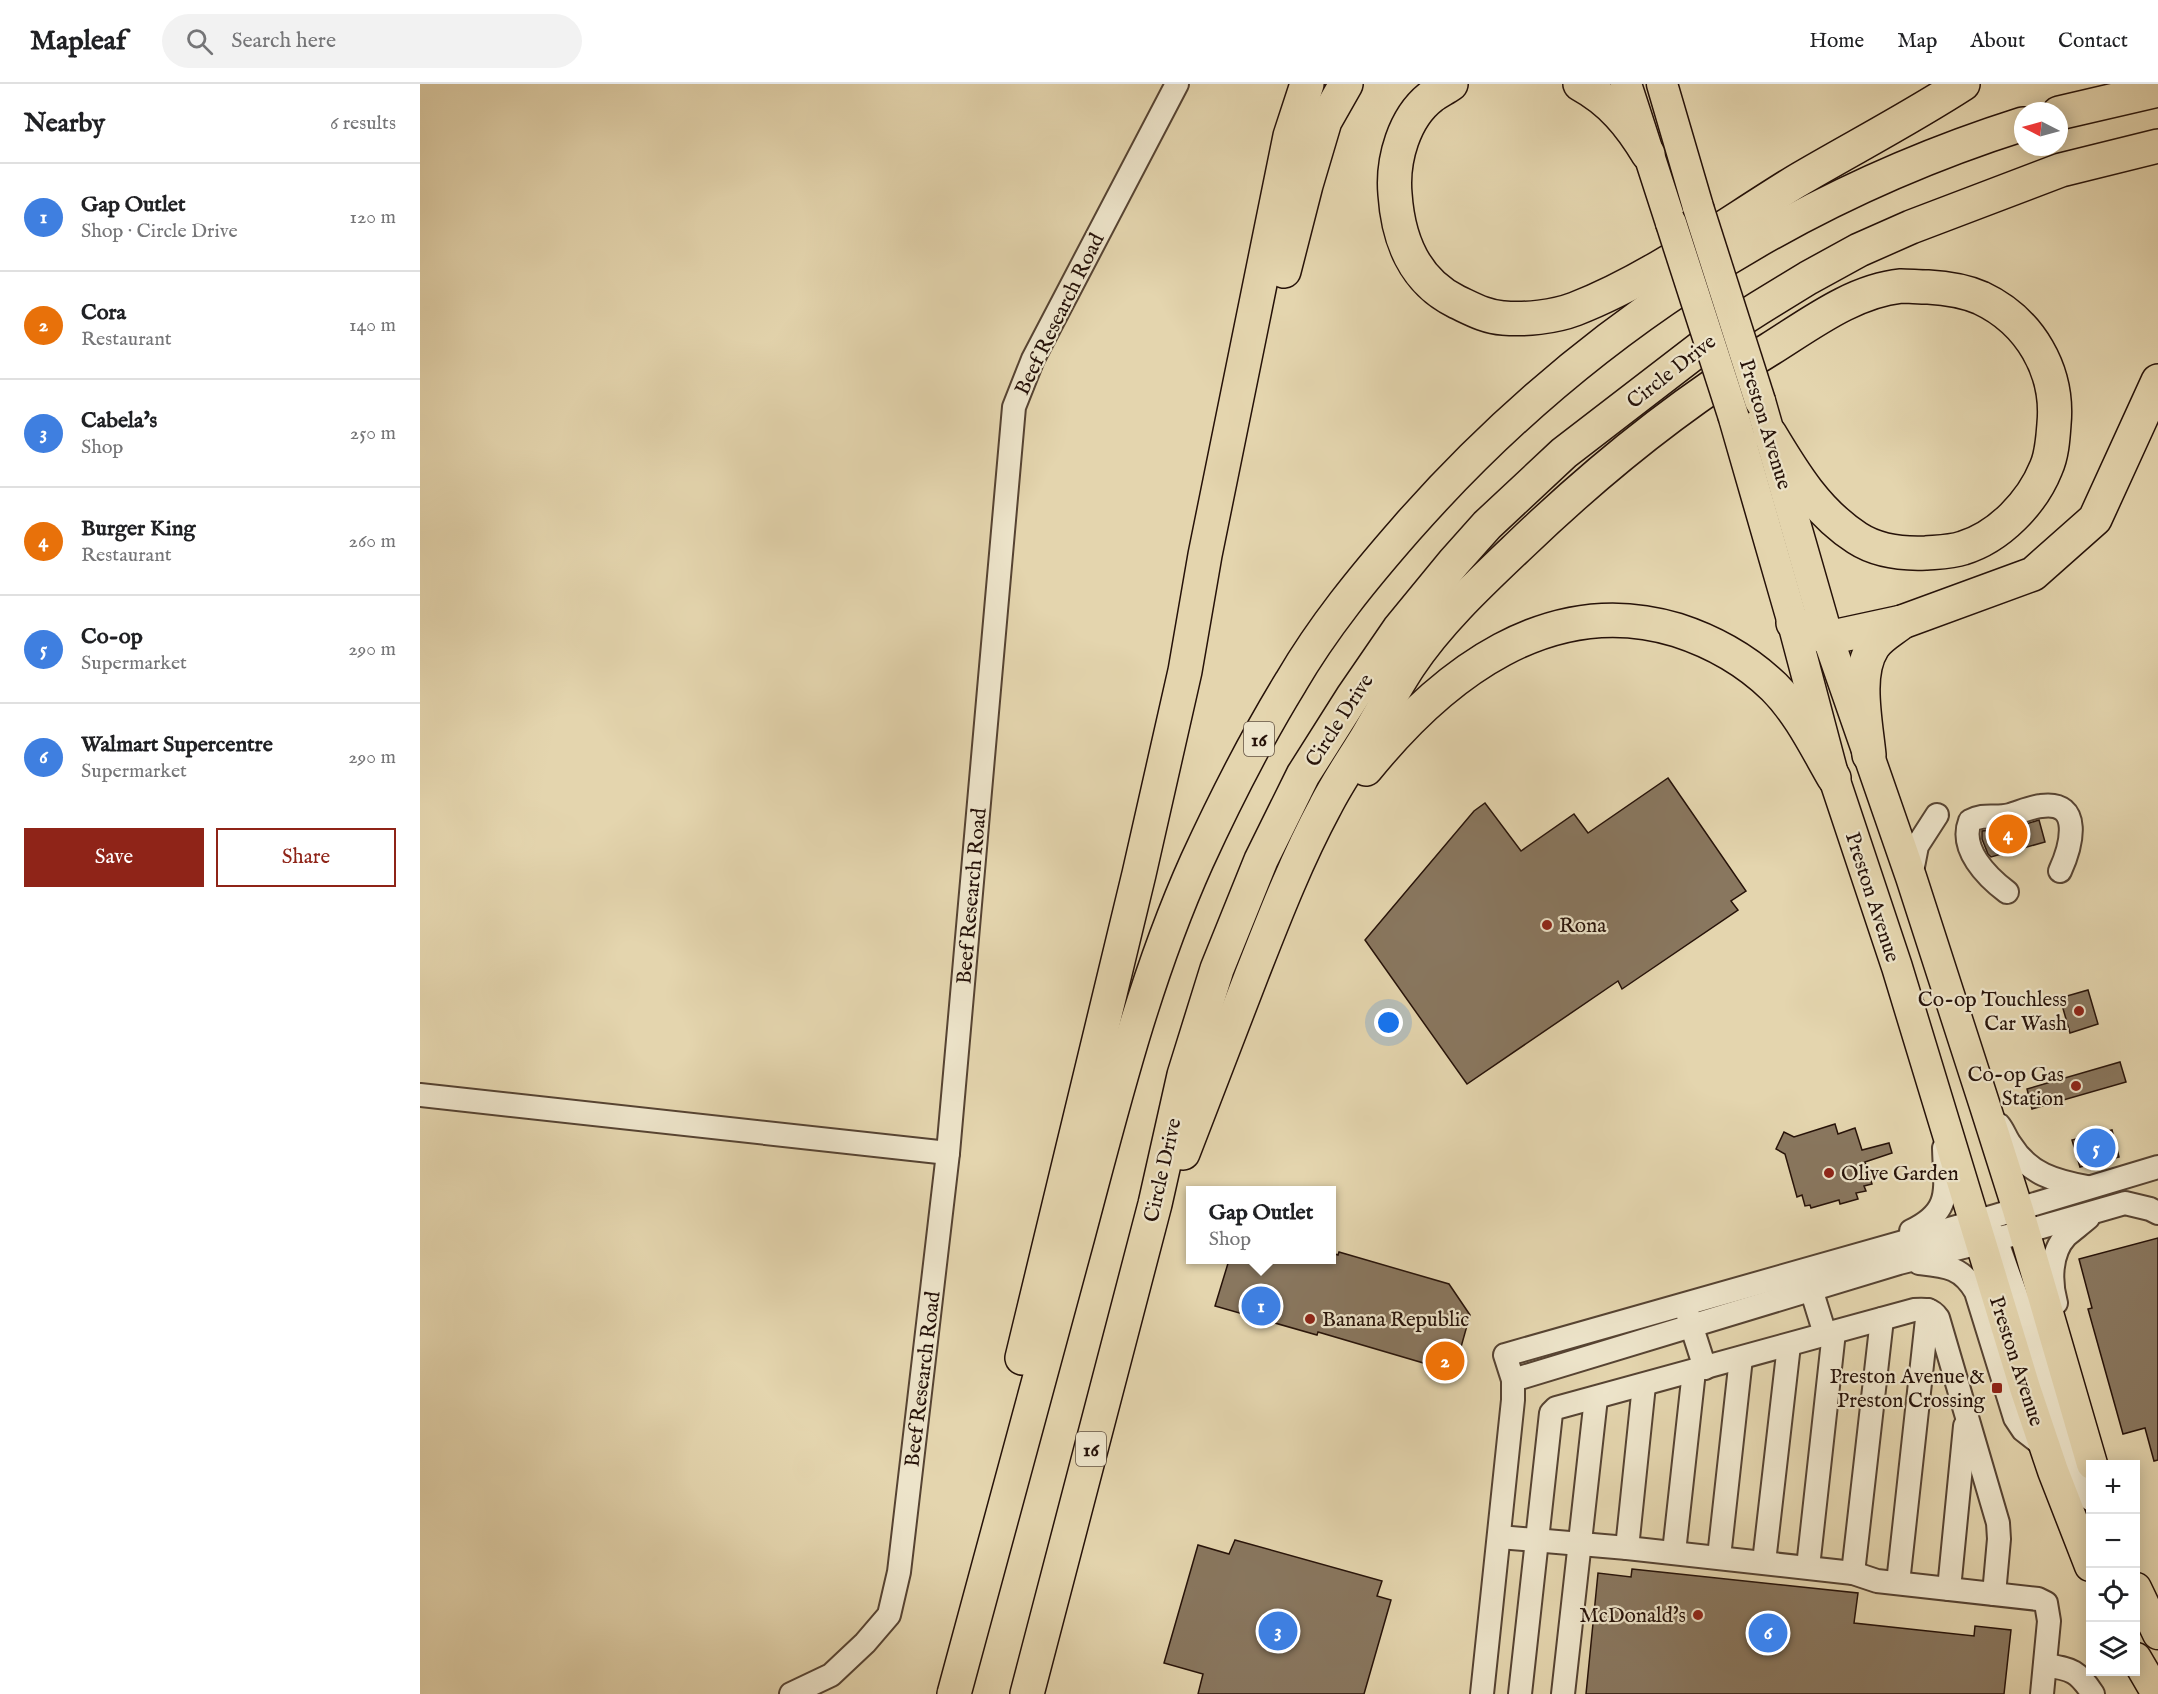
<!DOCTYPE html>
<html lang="en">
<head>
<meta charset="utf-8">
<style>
	body { margin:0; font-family:"IM FELL English",serif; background:#f2f2f2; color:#202124 }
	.controls { position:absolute; right:18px; bottom:18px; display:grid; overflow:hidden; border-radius:0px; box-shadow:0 3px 15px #0003 }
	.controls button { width:54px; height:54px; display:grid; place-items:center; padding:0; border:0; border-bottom:2px solid #e0e0e0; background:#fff; color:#202124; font:30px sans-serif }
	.compass { position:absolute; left:1594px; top:18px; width:54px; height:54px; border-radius:50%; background:#fff; box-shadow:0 3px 15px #0003; rotate:276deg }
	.you { position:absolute; left:969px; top:939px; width:21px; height:21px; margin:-15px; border:4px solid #fff; border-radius:50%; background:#1a73e8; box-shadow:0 0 0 9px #1a73e833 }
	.badge { display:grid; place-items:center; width:39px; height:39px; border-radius:50%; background:#8f2418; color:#fff; font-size:20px; font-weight:700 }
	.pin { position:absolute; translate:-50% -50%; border:3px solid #fff; box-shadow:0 2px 6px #0006 }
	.popup { position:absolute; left:766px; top:1102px; width:150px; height:78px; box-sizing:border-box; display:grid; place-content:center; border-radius:0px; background:#fff; filter:drop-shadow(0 2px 4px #0005); font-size:20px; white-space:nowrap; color:#757577 }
	.popup b { font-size:22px; color:#202124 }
	.popup::after { content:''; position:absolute; left:50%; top:100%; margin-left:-12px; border:12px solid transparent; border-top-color:#fff }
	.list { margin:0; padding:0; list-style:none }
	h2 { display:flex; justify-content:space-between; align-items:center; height:78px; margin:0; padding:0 24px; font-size:26px }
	h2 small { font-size:20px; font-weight:400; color:#757577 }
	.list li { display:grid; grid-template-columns:39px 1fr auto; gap:18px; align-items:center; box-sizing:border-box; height:108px; padding:0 24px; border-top:2px solid #e0e0e0 }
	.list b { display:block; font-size:22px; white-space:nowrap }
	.list p { margin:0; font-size:20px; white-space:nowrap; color:#757577 }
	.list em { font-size:20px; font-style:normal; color:#757577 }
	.actions { display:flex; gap:12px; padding:18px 24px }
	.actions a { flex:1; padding:14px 0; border:2px solid #8f2418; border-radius:0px; text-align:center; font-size:21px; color:#8f2418 }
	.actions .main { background:#8f2418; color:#fff }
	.icon { flex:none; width:33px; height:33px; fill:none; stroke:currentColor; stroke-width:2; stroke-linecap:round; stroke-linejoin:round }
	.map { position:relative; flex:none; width:1738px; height:1610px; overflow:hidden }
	header { display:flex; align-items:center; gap:36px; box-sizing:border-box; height:84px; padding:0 30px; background:#fff; border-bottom:2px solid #e0e0e0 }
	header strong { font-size:28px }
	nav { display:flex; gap:33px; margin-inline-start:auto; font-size:21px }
	.search { width:420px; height:54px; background:#f2f2f2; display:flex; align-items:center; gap:15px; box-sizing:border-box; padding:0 21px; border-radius:33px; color:#757577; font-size:22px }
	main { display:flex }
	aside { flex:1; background:#fff }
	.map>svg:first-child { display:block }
</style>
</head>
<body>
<header>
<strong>Mapleaf</strong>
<div class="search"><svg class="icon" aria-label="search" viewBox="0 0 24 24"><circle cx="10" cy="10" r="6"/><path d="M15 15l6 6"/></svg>Search here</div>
<nav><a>Home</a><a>Map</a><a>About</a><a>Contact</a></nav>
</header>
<main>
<aside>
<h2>Nearby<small>6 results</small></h2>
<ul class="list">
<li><span class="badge" style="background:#3f7fe0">1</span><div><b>Gap Outlet</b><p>Shop · Circle Drive</p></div><em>120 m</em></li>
<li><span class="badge" style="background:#e8710a">2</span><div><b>Cora</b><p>Restaurant</p></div><em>140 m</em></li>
<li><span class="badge" style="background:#3f7fe0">3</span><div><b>Cabela's</b><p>Shop</p></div><em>250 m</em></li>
<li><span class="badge" style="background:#e8710a">4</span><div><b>Burger King</b><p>Restaurant</p></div><em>260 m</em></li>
<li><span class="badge" style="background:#3f7fe0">5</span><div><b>Co-op</b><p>Supermarket</p></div><em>290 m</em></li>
<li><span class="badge" style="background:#3f7fe0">6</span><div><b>Walmart Supercentre</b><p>Supermarket</p></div><em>290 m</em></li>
</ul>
<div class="actions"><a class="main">Save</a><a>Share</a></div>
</aside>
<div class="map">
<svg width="1738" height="1610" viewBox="0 0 1738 1610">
	<rect width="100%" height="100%" fill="#e4d5ae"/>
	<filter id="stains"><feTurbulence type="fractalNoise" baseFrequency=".00333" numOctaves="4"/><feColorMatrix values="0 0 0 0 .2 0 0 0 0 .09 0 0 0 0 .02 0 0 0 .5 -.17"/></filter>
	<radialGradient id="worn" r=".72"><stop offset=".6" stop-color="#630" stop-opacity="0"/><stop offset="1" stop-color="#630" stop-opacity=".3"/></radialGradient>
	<g fill="#89775f" stroke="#261209" stroke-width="1.5">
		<path d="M1248,694L1326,807L1311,817L1318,826L1202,905L1198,897L1047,1000L945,856L1054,727L1065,719L1101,767L1154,730L1168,749Z"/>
		<path d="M1619,736L1625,758L1571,773L1568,770L1562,755V747L1593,744Z"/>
		<path d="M1668,906L1678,940L1650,949L1640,914Z"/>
		<path d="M1700,978L1706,998L1612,1025L1607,1005Z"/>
		<path d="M1415,1040L1418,1050L1435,1044L1442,1066L1469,1059L1472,1069L1445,1078L1452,1100L1444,1102L1446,1107L1436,1109L1438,1115L1420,1120L1419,1116L1391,1124L1390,1121L1385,1122L1382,1111L1377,1113L1365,1070L1356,1065L1364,1048L1374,1053Z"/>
		<path d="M1692,1046L1699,1073L1660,1083L1652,1056Z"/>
		<path d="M1738,1154V1376L1734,1377L1725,1344L1703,1350L1668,1225L1672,1224L1659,1175Z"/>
		<path d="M919,1168L1029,1200L1050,1231L1034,1288L898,1248L897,1251L795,1222L809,1176H912V1169L918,1171Z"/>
		<path d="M815,1456L962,1497L957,1512L971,1516L944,1610H778L783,1590L744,1579L778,1461L809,1470Z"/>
		<path d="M1212,1485L1438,1509L1434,1539L1554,1552L1555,1542L1591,1546L1584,1610H1166L1178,1489L1211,1493Z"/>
	</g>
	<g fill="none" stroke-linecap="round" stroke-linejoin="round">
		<defs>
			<g id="minor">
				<path d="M1491,793L1497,762L1517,731"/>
				<path d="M1587,808C1567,793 1539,765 1550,737C1565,729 1574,735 1590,731C1600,728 1611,723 1621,722C1664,716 1651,763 1640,787"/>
				<path d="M0,1011L528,1069"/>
				<path d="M1579,1041C1584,1047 1586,1055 1591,1061C1609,1090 1635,1097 1667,1103"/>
				<path d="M1569,1144L1576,1155L1582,1172L1670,1415"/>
				<path d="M1491,1147C1533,1127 1525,1105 1524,1064"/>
				<path d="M1499,1179C1526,1182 1542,1183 1556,1208L1595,1334L1603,1346L1625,1363"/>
				<path d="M1387,1192L1405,1250"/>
				<path d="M1636,1219C1630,1198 1630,1169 1646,1152C1653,1146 1661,1140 1668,1134"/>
				<path d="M1267,1228L1285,1284"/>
				<path d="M1093,1296L1479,1179L1604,1148L1705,1119L1730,1125L1738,1129"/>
				<path d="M1224,1301L1207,1464L1433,1489L1457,1497L1618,1515L1626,1519L1629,1537L1622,1610"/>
				<path d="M1079,1453L1207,1464"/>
				<path d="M1254,1468L1274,1287"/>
				<path d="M1299,1473L1321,1274"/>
				<path d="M1344,1478L1369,1261"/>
				<path d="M1388,1483L1414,1248"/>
				<path d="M1433,1489L1462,1235"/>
				<path d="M1478,1499L1508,1226"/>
				<path d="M1529,1505L1545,1342"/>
				<path d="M1625,1581C1652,1585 1658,1587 1673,1610"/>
				<path d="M371,1610L411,1591L445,1559L469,1531L479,1488L528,1069L594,323L613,275L757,0"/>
				<path d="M1062,1610L1093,1316V1296L1085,1271L1575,1132L1738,1083"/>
				<path d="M1100,1610L1131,1329L1136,1324L1494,1226C1505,1225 1512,1225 1518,1234L1578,1439L1579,1455L1574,1510"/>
				<path d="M1143,1610L1176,1314"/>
			</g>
			<g id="major">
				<path d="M1206,0L1251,139"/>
				<path d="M1242,0L1278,123"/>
				<path d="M1340,317L1408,554L1491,793L1565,1022L1598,1126L1672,1380"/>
				<path d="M1314,334L1373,539L1414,694L1477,883L1605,1304L1633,1387L1670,1482"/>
				<path d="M1716,1504L1738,1550"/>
				<path d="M1716,1574L1737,1610"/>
			</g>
			<g id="highway">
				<path d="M1031,0C1025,4 1018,8 1012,12C984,33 972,76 975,110C978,155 994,197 1037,218C1052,225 1066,233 1083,234C1105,236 1134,233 1155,225C1232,195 1305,141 1375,98C1431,65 1489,35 1543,0"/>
				<path d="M1160,0C1191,17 1210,40 1228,70"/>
				<path d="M1639,29L1738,6"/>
				<path d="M864,187L886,101L905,37L926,0"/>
				<path d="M1373,539L1408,554L1482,538L1613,490L1675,435L1738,297"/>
				<path d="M1449,671C1446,639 1435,590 1453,563C1459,553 1474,545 1482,538"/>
				<path d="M946,685C1022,591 1129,507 1257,546C1294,558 1326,576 1354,603C1380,629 1396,663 1414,694"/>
				<path d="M763,1069C786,1009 809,950 832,890C854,834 876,777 905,723C917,699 933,676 947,653C961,629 974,605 989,582C1019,537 1060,499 1100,461C1176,388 1259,320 1350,265C1390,240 1433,207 1481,202C1489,202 1499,203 1508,203C1526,204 1545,207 1561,214C1610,237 1639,287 1634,340C1633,354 1632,371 1626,384C1612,419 1579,453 1543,464C1531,468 1518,468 1506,469C1482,470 1457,467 1437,454C1397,428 1374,390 1350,350"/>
				<path d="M602,1274L719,790L765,587L785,471L870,52L887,0"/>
				<path d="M534,1610C575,1457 616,1304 658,1152C692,1025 723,897 777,777C805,716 836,655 871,598C903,543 944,493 986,445C1152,256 1363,116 1603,40"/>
				<path d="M607,1610L735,1120L764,991L797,885L841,776L883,691L933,612L979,545L1034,478L1067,441L1144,369L1300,249L1339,224L1388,194L1439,166L1491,143L1641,86L1738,62"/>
			</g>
		</defs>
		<use href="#minor" stroke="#564332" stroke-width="26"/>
		<use href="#major" stroke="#261209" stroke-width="33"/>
		<use href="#highway" stroke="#261209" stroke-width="36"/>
		<use href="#minor" stroke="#ede4ca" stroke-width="22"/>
		<use href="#major" stroke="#e4d5ae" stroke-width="30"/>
		<use href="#highway" stroke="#e4d5ae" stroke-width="33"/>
		<defs>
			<g id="major-bridge">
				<path d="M1278,123L1340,317"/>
				<path d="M1251,139L1314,334"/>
			</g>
		</defs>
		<use href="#major-bridge" stroke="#261209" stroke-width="33" stroke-linecap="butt"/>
		<use href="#major-bridge" stroke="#e4d5ae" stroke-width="30"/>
	</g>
	<g fill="#8f2418" stroke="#ede4ca" stroke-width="2">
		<circle cx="1127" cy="841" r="6"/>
		<circle cx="1659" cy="927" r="6"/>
		<circle cx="1656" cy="1002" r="6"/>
		<circle cx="1409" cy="1089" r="6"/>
		<circle cx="890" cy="1235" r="6"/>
		<rect x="1571" y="1298" width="12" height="12" rx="3"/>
		<circle cx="1278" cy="1531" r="6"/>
	</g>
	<g text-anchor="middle" stroke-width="4.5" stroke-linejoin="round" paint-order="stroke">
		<g fill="#ede4ca" stroke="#625143" stroke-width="1.5">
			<rect x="824" y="638" width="30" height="34" rx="4.5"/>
			<rect x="656" y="1348" width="30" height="34" rx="4.5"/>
		</g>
		<g font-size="20" font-weight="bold" fill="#261209">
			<text x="839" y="662">16</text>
			<text x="671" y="1372">16</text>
		</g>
		<g font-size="21" fill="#261209" stroke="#ede4ca">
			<text transform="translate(639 230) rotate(-64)" y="7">Beef Research Road</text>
			<text transform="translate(1251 287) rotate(-38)" y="7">Circle Drive</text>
			<text transform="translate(1346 340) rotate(73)" y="7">Preston Avenue</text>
			<text transform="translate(919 636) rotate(-57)" y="7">Circle Drive</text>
			<text transform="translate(551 812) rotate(-85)" y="7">Beef Research Road</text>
			<text transform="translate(1453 813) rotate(72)" y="7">Preston Avenue</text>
			<text transform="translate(742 1086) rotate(-77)" y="7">Circle Drive</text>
			<text transform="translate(1597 1277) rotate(72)" y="7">Preston Avenue</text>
			<text transform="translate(502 1295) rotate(-83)" y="7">Beef Research Road</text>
		</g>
		<g font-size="21" fill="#261209" stroke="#ede4ca" text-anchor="end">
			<text x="1139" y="848" text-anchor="start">Rona</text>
			<text x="1647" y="922">Co-op Touchless<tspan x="1647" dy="24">Car Wash</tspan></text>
			<text x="1644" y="997">Co-op Gas<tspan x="1644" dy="24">Station</tspan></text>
			<text x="1421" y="1096" text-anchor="start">Olive Garden</text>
			<text x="902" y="1242" text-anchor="start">Banana Republic</text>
			<text x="1565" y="1299">Preston Avenue &amp;<tspan x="1565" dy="24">Preston Crossing</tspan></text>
			<text x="1266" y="1538">McDonald's</text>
		</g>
	</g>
	<rect width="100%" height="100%" filter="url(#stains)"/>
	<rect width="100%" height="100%" fill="url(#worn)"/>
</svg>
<div class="controls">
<button>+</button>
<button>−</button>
<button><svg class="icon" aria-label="locate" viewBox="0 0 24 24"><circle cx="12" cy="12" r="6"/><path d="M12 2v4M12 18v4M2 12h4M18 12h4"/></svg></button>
<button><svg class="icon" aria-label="layers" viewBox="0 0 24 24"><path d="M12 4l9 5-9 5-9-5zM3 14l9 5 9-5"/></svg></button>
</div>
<svg class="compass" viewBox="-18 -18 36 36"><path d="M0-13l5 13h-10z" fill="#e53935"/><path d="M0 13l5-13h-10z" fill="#757577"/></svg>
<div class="you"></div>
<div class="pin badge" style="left:841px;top:1222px;background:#3f7fe0">1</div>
<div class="popup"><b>Gap Outlet</b>Shop</div>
<div class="pin badge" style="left:1025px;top:1277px;background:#e8710a">2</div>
<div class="pin badge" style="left:858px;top:1547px;background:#3f7fe0">3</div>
<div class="pin badge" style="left:1588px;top:750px;background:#e8710a">4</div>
<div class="pin badge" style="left:1676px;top:1064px;background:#3f7fe0">5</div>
<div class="pin badge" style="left:1348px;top:1549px;background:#3f7fe0">6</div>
</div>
</main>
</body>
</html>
